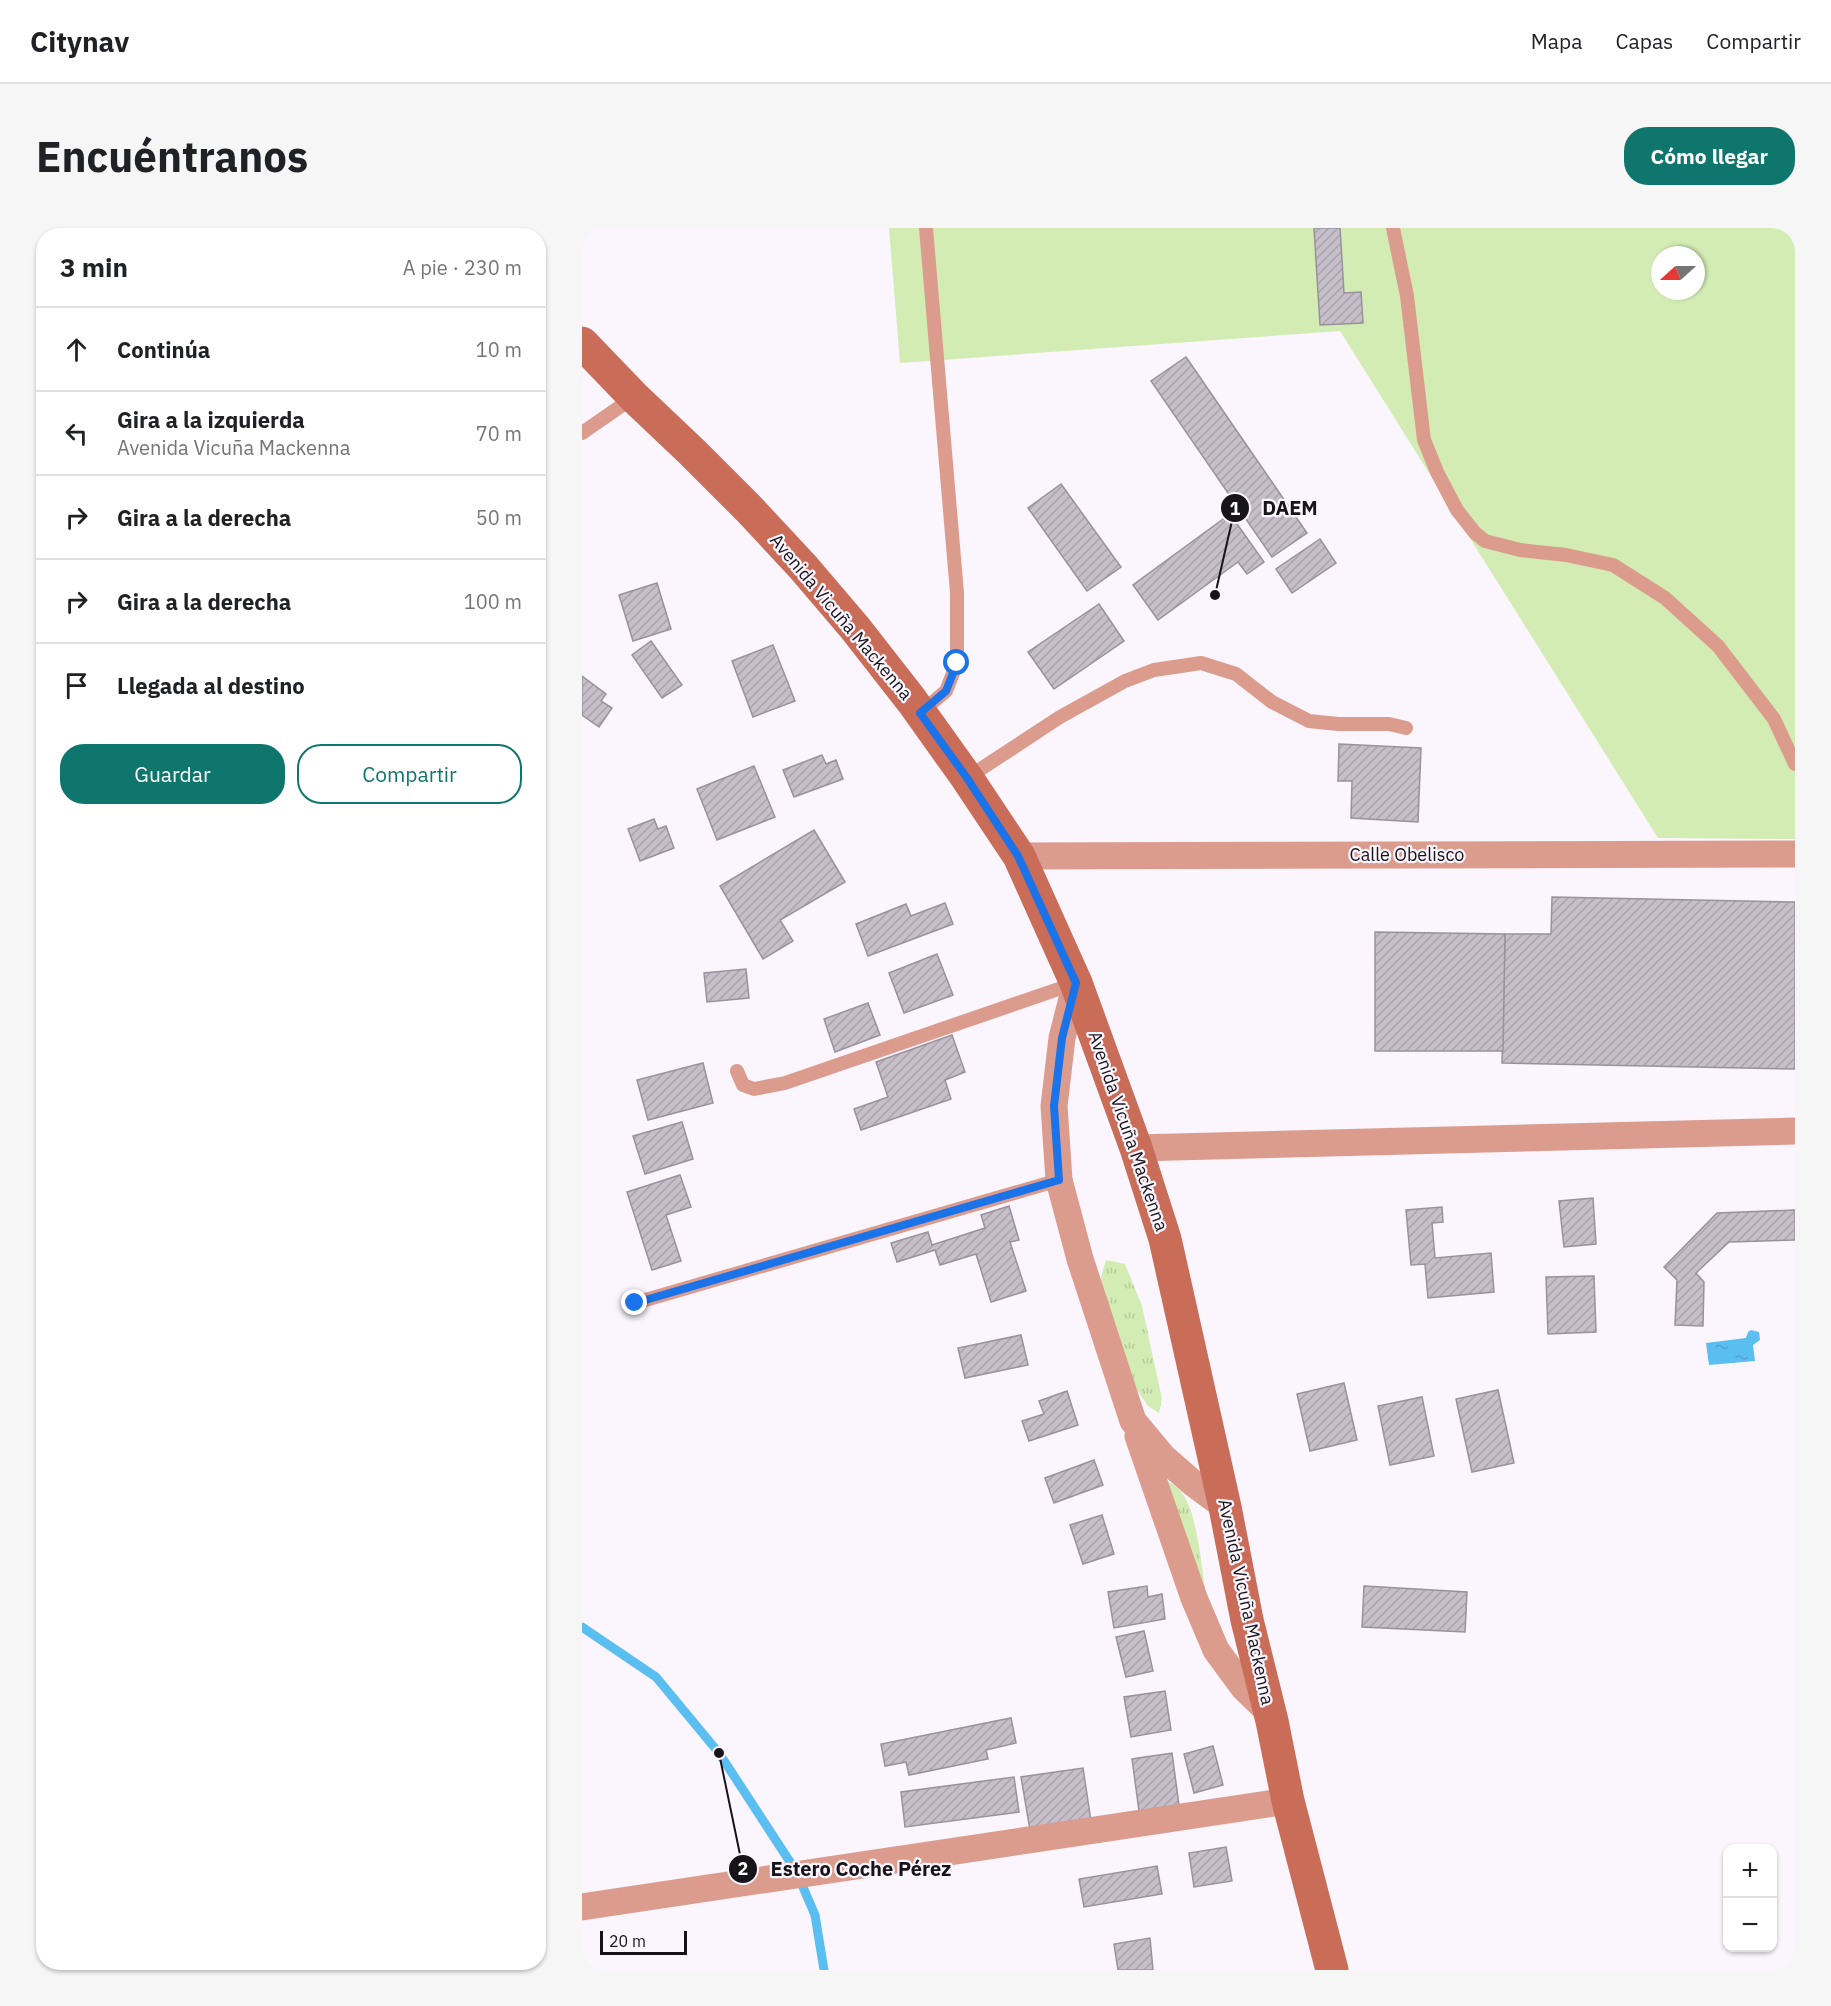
<!DOCTYPE html>
<html lang="es">
<head>
<meta charset="utf-8">
<style>
	body { margin:0; font-family:"IBM Plex Sans",sans-serif; background:#f6f6f6; color:#202124 }
	.controls { position:absolute; right:18px; bottom:18px; display:grid; overflow:hidden; border-radius:12px; box-shadow:0 2px 4px #0004 }
	.controls button { width:54px; height:54px; display:grid; place-items:center; padding:0; border:0; border-bottom:2px solid #e0e0e0; background:#fff; color:#202124; font:30px sans-serif }
	.compass { position:absolute; left:1069px; top:18px; width:54px; height:54px; border-radius:50%; background:#fff; box-shadow:0 2px 4px #0004; rotate:249deg }
	.scale { position:absolute; left:18px; bottom:15px; width:87px; box-sizing:border-box; padding-left:6px; border:3px solid #161418; border-top:0; font-size:16px; line-height:21px; white-space:nowrap; color:#161418; -webkit-text-stroke:4px #fbf5fe; paint-order:stroke }
	.stop { position:absolute; width:18px; height:18px; margin:-14px; border:4px solid #1a73e8; border-radius:50%; background:#fff }
	.stop.end { background:#1a73e8; border-color:#fff; box-shadow:0 2px 6px #0008 }
	.list { margin:0; padding:0; list-style:none }
	h2 { display:flex; justify-content:space-between; align-items:center; height:78px; margin:0; padding:0 24px; font-size:26px }
	h2 small { font-size:20px; font-weight:400; color:#757577 }
	.list li { display:grid; grid-template-columns:39px 1fr auto; gap:18px; align-items:center; box-sizing:border-box; height:84px; padding:0 24px; border-top:2px solid #e0e0e0 }
	.list b { display:block; font-size:22px; white-space:nowrap }
	.list p { margin:0; font-size:20px; white-space:nowrap; color:#757577 }
	.list em { font-size:20px; font-style:normal; color:#757577 }
	.actions { display:flex; gap:12px; padding:18px 24px }
	.actions a { flex:1; padding:14px 0; border:2px solid #0f766e; border-radius:24px; text-align:center; font-size:21px; color:#0f766e }
	.actions .main { background:#0f766e; color:#fff }
	.icon { flex:none; width:33px; height:33px; fill:none; stroke:currentColor; stroke-width:2; stroke-linecap:round; stroke-linejoin:round }
	.map { position:relative; flex:none; width:1213px; height:1742px; overflow:hidden; border-radius:24px }
	header { display:flex; align-items:center; gap:36px; box-sizing:border-box; height:84px; padding:0 30px; background:#fff; border-bottom:2px solid #e0e0e0 }
	header strong { font-size:28px }
	nav { display:flex; gap:33px; margin-inline-start:auto; font-size:21px }
	.intro { display:flex; align-items:center; justify-content:space-between; box-sizing:border-box; height:144px; padding:0 36px }
	h1 { margin:0; font-size:42px }
	.button { padding:15px 27px; border-radius:24px; background:#0f766e; color:#fff; font-size:21px; font-weight:700 }
	main { display:flex; gap:36px; padding:0 36px }
	aside { flex:1; background:#fff; border-radius:24px; box-shadow:0 2px 4px #0004 }
	.map>svg:first-child { display:block }
</style>
</head>
<body>
<header>
<strong>Citynav</strong>
<nav><a>Mapa</a><a>Capas</a><a>Compartir</a></nav>
</header>
<div class="intro"><h1>Encuéntranos</h1><a class="button">Cómo llegar</a></div>
<main>
<aside>
<h2>3 min<small>A pie · 230 m</small></h2>
<ul class="list">
<li><svg class="icon" aria-label="ahead" viewBox="0 0 24 24"><path d="M12 20V5M6 11l6-6 6 6"/></svg><div><b>Continúa</b></div><em>10 m</em></li>
<li><svg class="icon" aria-label="left" viewBox="0 0 24 24"><path d="M17 20v-9H6M10 6l-5 5 5 5"/></svg><div><b>Gira a la izquierda</b><p>Avenida Vicuña Mackenna</p></div><em>70 m</em></li>
<li><svg class="icon" aria-label="right" viewBox="0 0 24 24"><path d="M7 20v-9h11M14 6l5 5-5 5"/></svg><div><b>Gira a la derecha</b></div><em>50 m</em></li>
<li><svg class="icon" aria-label="right" viewBox="0 0 24 24"><path d="M7 20v-9h11M14 6l5 5-5 5"/></svg><div><b>Gira a la derecha</b></div><em>100 m</em></li>
<li><svg class="icon" aria-label="arrive" viewBox="0 0 24 24"><path d="M6 21V4h12l-3 4 3 4H6"/></svg><div><b>Llegada al destino</b></div></li>
</ul>
<div class="actions"><a class="main">Guardar</a><a>Compartir</a></div>
</aside>
<div class="map">
<svg width="1213" height="1742" viewBox="0 0 1213 1742">
	<defs>
		<pattern id="grass-tufts" width="24" height="20" patternUnits="userSpaceOnUse" patternTransform="scale(1.5)"><rect width="24" height="20" fill="#d3ecb3"/><path d="M3 7l-1-3M5 7V3M7 7l1-3M15 17l-1-3M17 17v-4M19 17l1-3" fill="none" stroke="#b4ca99"/></pattern>
		<pattern id="water-ripples" width="26" height="14" patternUnits="userSpaceOnUse" patternTransform="scale(1.5)"><rect width="26" height="14" fill="#5bbef1"/><path d="M2 4q2-2 4 0t4 0M15 11q2-2 4 0t4 0" fill="none" stroke="#4ea2ce"/></pattern>
		<pattern id="building-hatch" width="6" height="6" patternUnits="userSpaceOnUse" patternTransform="scale(1.5)"><rect width="6" height="6" fill="#c6bfca"/><path d="M-1 1l2-2M0 6l6-6M5 7l2-2" fill="none" stroke="#a9a3ad"/></pattern>
	</defs>
	<rect width="100%" height="100%" fill="#fbf5fe"/>
	<g fill="url(#grass-tufts)">
		<path d="M524,1032L543,1036L560,1078L580,1171L577,1185L566,1178L553,1159L518,1052Z"/>
		<path d="M580,1249C588,1255 598,1260 602,1268C616,1289 621,1349 625,1376Z"/>
	</g>
	<path fill="#d3ecb3" fill-rule="evenodd" d="M307,0H1213V611L1076,610L758,103L318,135ZM1078,27H1114V63H1078Z"/>
	<path fill="url(#water-ripples)" d="M1169,1102L1177,1104L1178,1112L1171,1117L1173,1133L1127,1137L1124,1115L1164,1110L1166,1104Z"/>
	<g fill="none" stroke-linecap="round" stroke-linejoin="round">
		<path stroke="#5bbef1" stroke-width="9" d="M0,1399L74,1449L137,1525L214,1643L233,1687L242,1742"/>
	</g>
	<g fill="url(#building-hatch)" stroke="#99919c" stroke-width="1.5">
		<path d="M732,0H758L762,65L779,64L781,95L738,97Z"/>
		<path d="M604,129L725,305L690,329L569,153Z"/>
		<path d="M479,256L539,339L505,363L446,280Z"/>
		<path d="M648,286L682,334L665,346L656,334L576,392L551,357Z"/>
		<path d="M738,311L754,335L710,365L694,341Z"/>
		<path d="M75,355L89,401L51,413L37,367Z"/>
		<path d="M517,376L542,413L472,461L446,424Z"/>
		<path d="M69,413L100,457L80,470L50,427Z"/>
		<path d="M191,417L213,473L171,489L150,433Z"/>
		<path d="M0,448L24,466L19,473L30,480L17,499L0,487Z"/>
		<path d="M757,516L839,520L836,594L769,590L770,553H756Z"/>
		<path d="M240,527L244,536L254,532L261,551L212,569L201,542Z"/>
		<path d="M172,538L193,589L135,612L115,561Z"/>
		<path d="M72,591L76,601L84,598L92,620L58,633L46,601Z"/>
		<path d="M232,602L263,654L198,692L211,713L181,731L138,658Z"/>
		<path d="M970,669L1213,674V841L920,835L923,706H969Z"/>
		<path d="M363,675L371,696L286,728L274,696L324,676L329,688Z"/>
		<path d="M793,704L923,706L921,823H793Z"/>
		<path d="M355,726L371,767L322,785L307,745Z"/>
		<path d="M164,741L167,770L125,774L122,745Z"/>
		<path d="M286,775L298,807L253,824L242,791Z"/>
		<path d="M370,807L383,844L363,852L369,871L279,902L272,881L306,869L294,834Z"/>
		<path d="M121,835L131,875L66,892L55,852Z"/>
		<path d="M100,894L111,931L63,946L51,908Z"/>
		<path d="M98,947L109,979L84,987L99,1033L70,1042L45,964Z"/>
		<path d="M1011,970L1014,1016L982,1019L977,973Z"/>
		<path d="M427,978L437,1012L428,1014L444,1063L409,1074L394,1026L358,1037L353,1022L315,1034L309,1015L346,1004L350,1017L403,1000L399,987Z"/>
		<path d="M860,979L861,994L850,995L853,1030L909,1025L912,1064L846,1070L843,1036L829,1037L824,982Z"/>
		<path d="M1213,982V1012L1147,1014L1114,1045L1122,1054L1121,1098L1093,1097L1095,1052L1082,1039L1135,985Z"/>
		<path d="M1012,1048L1014,1104L966,1106L964,1049Z"/>
		<path d="M439,1107L446,1137L383,1150L376,1120Z"/>
		<path d="M762,1155L775,1212L728,1223L715,1166Z"/>
		<path d="M916,1162L932,1235L890,1244L874,1171Z"/>
		<path d="M485,1163L496,1197L447,1213L440,1193L462,1186L457,1173Z"/>
		<path d="M840,1169L852,1228L808,1237L796,1178Z"/>
		<path d="M512,1232L521,1257L472,1275L463,1250Z"/>
		<path d="M520,1287L532,1326L501,1336L488,1297Z"/>
		<path d="M565,1358L566,1369L580,1366L583,1391L532,1400L526,1364Z"/>
		<path d="M782,1358L885,1364L883,1404L780,1399Z"/>
		<path d="M562,1403L571,1443L544,1449L534,1409Z"/>
		<path d="M583,1463L589,1502L549,1509L542,1469Z"/>
		<path d="M429,1490L434,1515L404,1522L406,1531L327,1547L324,1534L303,1538L299,1516Z"/>
		<path d="M631,1518L641,1557L612,1565L602,1526Z"/>
		<path d="M590,1525L597,1577L557,1583L550,1531Z"/>
		<path d="M501,1540L509,1593L448,1602L439,1549Z"/>
		<path d="M432,1549L437,1584L323,1599L319,1564Z"/>
		<path d="M644,1619L650,1653L612,1659L607,1625Z"/>
		<path d="M575,1638L580,1666L502,1679L497,1651Z"/>
		<path d="M568,1710L571,1742H536L532,1716Z"/>
	</g>
	<g fill="none" stroke-linecap="round" stroke-linejoin="round">
		<g stroke="#dc9c8d" stroke-width="14">
			<path d="M811,0L825,68L842,212L855,244L875,282L893,305L903,313L938,322L984,327L1031,337L1083,370L1136,418L1192,491L1213,536"/>
			<path d="M0,205L52,169"/>
			<path d="M338,485L364,463L375,435V365L344,0"/>
			<path d="M385,550L478,489L543,453L572,442L619,435L654,446L690,474L727,493L756,496H807L824,500"/>
			<path d="M155,843L161,857L172,861L203,855L494,755"/>
			<path d="M53,1075L477,952"/>
		</g>
		<g stroke="#dc9c8d" stroke-width="27">
			<path d="M437,628L1213,626"/>
			<path d="M494,755L480,810L472,878L477,952L498,1031L551,1193L581,1229L612,1256L643,1279"/>
			<path d="M554,920L1213,903"/>
			<path d="M556,1208L612,1370L634,1422L662,1460L688,1485"/>
			<path d="M0,1679L706,1573"/>
		</g>
		<path stroke="#c96d59" stroke-width="33" d="M0,115L52,169L110,224L167,281L221,339L273,400L330,473L385,550L437,628L494,755L554,920L583,1011L643,1279L665,1392L690,1493L706,1573L750,1742"/>
	</g>
	<g fill="none" stroke-linecap="round" stroke-linejoin="round">
		<path stroke="#1a73e8" stroke-width="8" d="M53,1075L477,952L472,878L480,810L494,755L436,628L385,550L338,485L364,463L375,435"/>
	</g>
	<g text-anchor="middle" stroke-width="4.5" stroke-linejoin="round" paint-order="stroke">
		<g font-size="18" fill="#161418" stroke="#fbf5fe">
			<text transform="translate(259 389) rotate(50)" y="6">Avenida Vicuña Mackenna</text>
			<text x="825" y="633">Calle Obelisco</text>
			<text transform="translate(546 903) rotate(71)" y="6">Avenida Vicuña Mackenna</text>
			<text transform="translate(664 1374) rotate(78)" y="6">Avenida Vicuña Mackenna</text>
		</g>
	</g>
	<path fill="none" stroke="#161418" stroke-width="2" d="M633 367L653 280M137 1525L161 1641"/>
	<g fill="#161418" stroke="#fbf5fe" stroke-width="2">
		<circle cx="633" cy="367" r="6"/>
		<circle cx="137" cy="1525" r="6"/>
		<circle cx="653" cy="280" r="15"/>
		<circle cx="161" cy="1641" r="15"/>
	</g>
	<g font-size="18" text-anchor="middle" font-weight="bold" fill="#fff">
		<text x="653" y="287">1</text>
		<text x="161" y="1647">2</text>
	</g>
	<g font-size="20" text-anchor="middle" font-weight="bold" fill="#161418" stroke="#fbf5fe" stroke-width="4.5" stroke-linejoin="round" paint-order="stroke">
		<text x="708" y="287">DAEM</text>
		<text x="279" y="1648">Estero Coche Pérez</text>
	</g>
</svg>
<div class="controls">
<button>+</button>
<button>−</button>
</div>
<svg class="compass" viewBox="-18 -18 36 36"><path d="M0-13l5 13h-10z" fill="#e53935"/><path d="M0 13l5-13h-10z" fill="#757577"/></svg>
<div class="scale">20 m</div>
<div class="stop" style="left:375px;top:435px"></div>
<div class="stop end" style="left:53px;top:1075px"></div>
</div>
</main>
</body>
</html>
